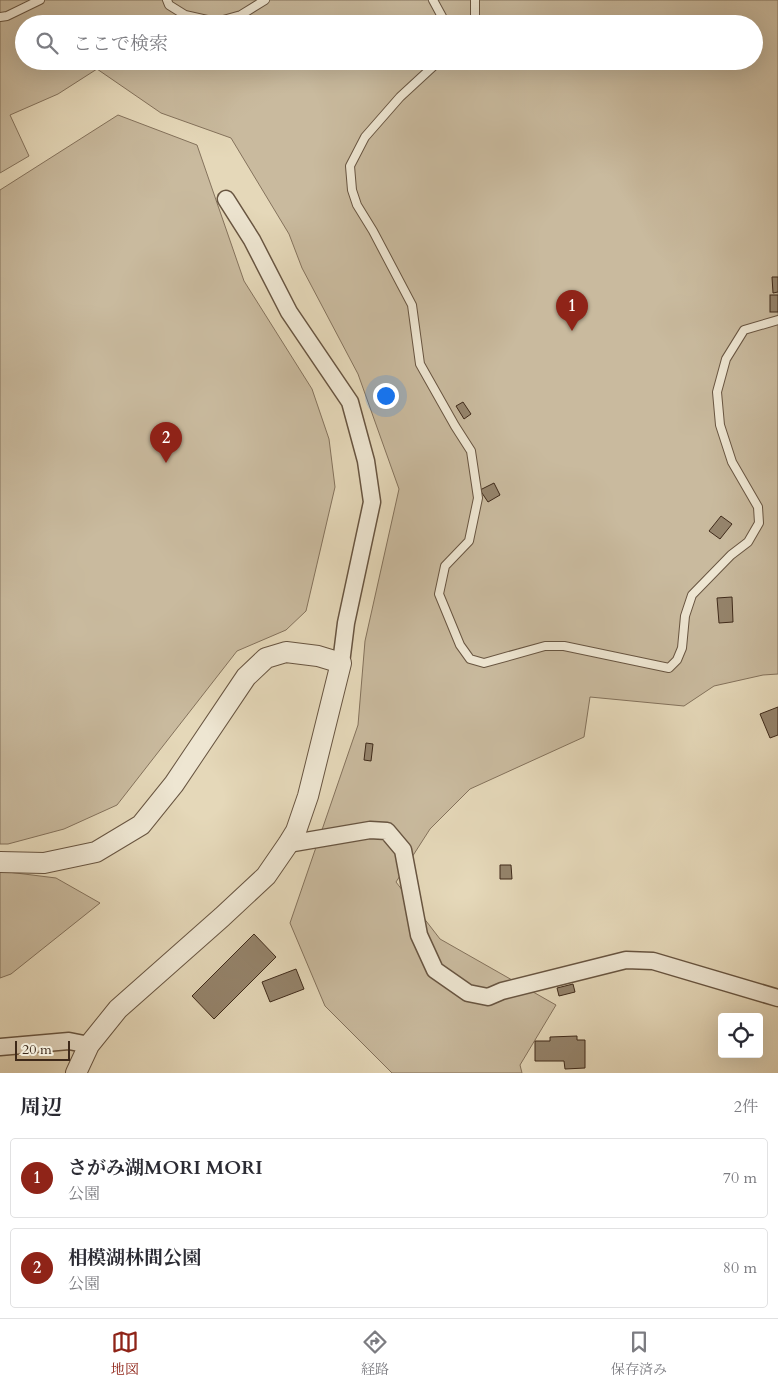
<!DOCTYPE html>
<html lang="ja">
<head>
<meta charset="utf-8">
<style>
	body { margin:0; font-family:Cardo,"Noto Serif JP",serif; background:#f7f7f7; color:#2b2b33 }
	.controls { position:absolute; right:15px; bottom:15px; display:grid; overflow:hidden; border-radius:5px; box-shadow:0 5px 20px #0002 }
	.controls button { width:45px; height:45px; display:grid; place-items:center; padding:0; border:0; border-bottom:1px solid #e1e1e2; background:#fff; color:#2b2b33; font:25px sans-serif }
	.scale { position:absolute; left:15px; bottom:12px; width:55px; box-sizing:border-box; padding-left:5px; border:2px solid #3e2919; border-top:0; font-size:14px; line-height:18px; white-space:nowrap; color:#3e2919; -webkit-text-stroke:4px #eee6d2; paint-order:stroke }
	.you { position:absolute; left:385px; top:395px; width:18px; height:18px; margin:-12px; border:4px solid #fff; border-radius:50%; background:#1a73e8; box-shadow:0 0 0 8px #1a73e833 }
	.badge { display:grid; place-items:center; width:32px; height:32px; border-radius:50%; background:#8f2418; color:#fff; font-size:16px; font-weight:700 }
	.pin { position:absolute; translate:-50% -41px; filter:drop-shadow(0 1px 2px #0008) }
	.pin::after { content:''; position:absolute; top:26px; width:18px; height:15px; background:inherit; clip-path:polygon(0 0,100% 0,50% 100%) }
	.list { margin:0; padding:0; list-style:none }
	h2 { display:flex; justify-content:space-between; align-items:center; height:65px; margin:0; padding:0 20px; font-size:21px }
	h2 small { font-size:16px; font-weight:400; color:#7c7c81 }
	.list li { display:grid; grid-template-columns:32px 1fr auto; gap:15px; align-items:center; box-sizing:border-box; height:80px; margin:0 10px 10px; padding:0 10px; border:1px solid #e1e1e2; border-radius:5px }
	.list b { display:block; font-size:19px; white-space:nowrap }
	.list p { margin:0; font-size:16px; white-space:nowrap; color:#7c7c81 }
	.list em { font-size:16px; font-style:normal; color:#7c7c81 }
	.icon { flex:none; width:28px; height:28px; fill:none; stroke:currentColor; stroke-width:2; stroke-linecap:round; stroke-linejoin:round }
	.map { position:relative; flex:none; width:778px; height:1073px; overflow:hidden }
	.search { position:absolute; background:#fff; box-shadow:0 5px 20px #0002; left:15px; right:15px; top:15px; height:55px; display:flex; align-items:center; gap:12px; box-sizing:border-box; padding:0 18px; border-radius:28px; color:#7c7c81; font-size:19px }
	.sheet { height:245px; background:#fff }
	nav { display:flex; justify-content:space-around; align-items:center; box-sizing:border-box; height:70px; border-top:1px solid #e1e1e2; background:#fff; font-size:14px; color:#7c7c81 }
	nav a { display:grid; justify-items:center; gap:2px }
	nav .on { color:#8f2418 }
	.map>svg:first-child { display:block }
</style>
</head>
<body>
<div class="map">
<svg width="778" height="1073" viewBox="0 0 778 1073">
	<rect width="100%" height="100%" fill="#e5d8b9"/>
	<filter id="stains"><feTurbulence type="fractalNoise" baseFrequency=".004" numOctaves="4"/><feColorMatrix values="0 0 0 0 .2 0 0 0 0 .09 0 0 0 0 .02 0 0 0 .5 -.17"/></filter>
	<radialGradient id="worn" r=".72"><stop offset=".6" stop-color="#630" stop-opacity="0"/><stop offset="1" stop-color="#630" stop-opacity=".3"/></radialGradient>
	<g fill="#c9ba9e" stroke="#84725c" fill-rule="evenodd">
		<path d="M0,0H778V674L763,675L714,686L684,706L590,697L584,737L470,789L430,829L396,882L440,939L556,1005L520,1065L522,1073H392L325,1006L290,923L358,725L365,641L399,489L358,374L302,268L289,234L231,138L161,113L97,69L58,94L10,115L29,156L0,173ZM24,24H754V61H24Z"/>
		<path d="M118,115L197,145L244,281L312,389L329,439L335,487L306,611L286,630L237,651L117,805L64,829L8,844H0V190Z"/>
		<path d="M0,871L56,878L100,903L11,974L0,978Z"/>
	</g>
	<g fill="#95846c" stroke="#3e2919">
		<path d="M772,277H778V292L773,293Z"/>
		<rect x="770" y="295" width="8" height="17"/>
		<path d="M463,402L471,414L464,419L456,406Z"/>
		<path d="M494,483L500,495L488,502L480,490Z"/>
		<path d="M721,516L732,524L720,539L709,531Z"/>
		<path d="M732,597L733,622L719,623L717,598Z"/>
		<path d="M778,707V735L770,738L760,714Z"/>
		<path d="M366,743L373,744L371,761L364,760Z"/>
		<path d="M500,865H511L512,879H500Z"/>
		<path d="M254,934L276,957L214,1019L192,996Z"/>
		<path d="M296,969L304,989L270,1002L262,982Z"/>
		<path d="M573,984L575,992L559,996L557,988Z"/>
		<path d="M577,1036V1040H585V1068L565,1069L564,1061H535V1041H550V1037Z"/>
	</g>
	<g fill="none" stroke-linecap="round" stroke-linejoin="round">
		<defs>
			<g id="service">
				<path d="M167,0L169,5L185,15L216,22L241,15L265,0"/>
				<path d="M433,0L446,24"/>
				<path d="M475,0V24"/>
				<path d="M0,17L7,16L40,0"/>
				<path d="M439,61L400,97L365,137L350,166L352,190L357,205L373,231L412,305L420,364L455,426L471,451L478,498L469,541L445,566L439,594L460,645L470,659L484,663L545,646H564L669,668L677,660L682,648L685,616L692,595L731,555L748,542L759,523L758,507L732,462L720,425L717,392L726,359L744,330L778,320"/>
			</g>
			<g id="minor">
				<path d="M226,199L252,240L289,312L350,402L366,461L372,502L346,623L341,663"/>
				<path d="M288,844L370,830L387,831L403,850L419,935L435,970L468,993L488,997L502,991L626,960L653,961L778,998"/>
				<path d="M0,1047L69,1041L89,1045"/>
			</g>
			<path id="tertiary" d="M0,862L44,863L96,852L141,825L174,784L246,677L266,658L286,652L318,656L341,663L308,796L296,831L288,844L266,876L222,917L118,1009L89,1045L76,1073"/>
		</defs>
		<use href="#service" stroke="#685541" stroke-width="10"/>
		<use href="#minor" stroke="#685541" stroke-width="19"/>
		<use href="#tertiary" stroke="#685541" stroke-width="22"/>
		<use href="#service" stroke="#eee6d2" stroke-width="8"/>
		<use href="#minor" stroke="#eee6d2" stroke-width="16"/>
		<use href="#tertiary" stroke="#eee6d2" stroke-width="20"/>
	</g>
	<rect width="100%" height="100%" filter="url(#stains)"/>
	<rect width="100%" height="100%" fill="url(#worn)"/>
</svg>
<div class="controls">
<button><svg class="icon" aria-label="locate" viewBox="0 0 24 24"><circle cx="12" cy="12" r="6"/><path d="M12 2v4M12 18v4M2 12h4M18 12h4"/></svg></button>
</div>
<div class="scale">20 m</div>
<div class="you"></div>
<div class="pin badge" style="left:572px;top:331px">1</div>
<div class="pin badge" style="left:166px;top:463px">2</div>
<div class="search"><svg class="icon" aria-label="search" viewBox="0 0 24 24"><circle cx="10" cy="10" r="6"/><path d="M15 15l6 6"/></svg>ここで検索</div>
</div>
<section class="sheet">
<h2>周辺<small>2件</small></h2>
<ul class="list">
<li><span class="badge">1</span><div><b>さがみ湖MORI MORI</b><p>公園</p></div><em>70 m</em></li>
<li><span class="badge">2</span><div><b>相模湖林間公園</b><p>公園</p></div><em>80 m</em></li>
</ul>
</section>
<nav>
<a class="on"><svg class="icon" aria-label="map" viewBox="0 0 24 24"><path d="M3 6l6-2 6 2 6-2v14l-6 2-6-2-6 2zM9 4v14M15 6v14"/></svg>地図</a>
<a><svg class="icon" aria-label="directions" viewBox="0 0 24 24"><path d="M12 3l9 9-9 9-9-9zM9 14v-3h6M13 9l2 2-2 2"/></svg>経路</a>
<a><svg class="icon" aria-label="saved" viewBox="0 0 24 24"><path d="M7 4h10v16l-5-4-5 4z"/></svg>保存済み</a>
</nav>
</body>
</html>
